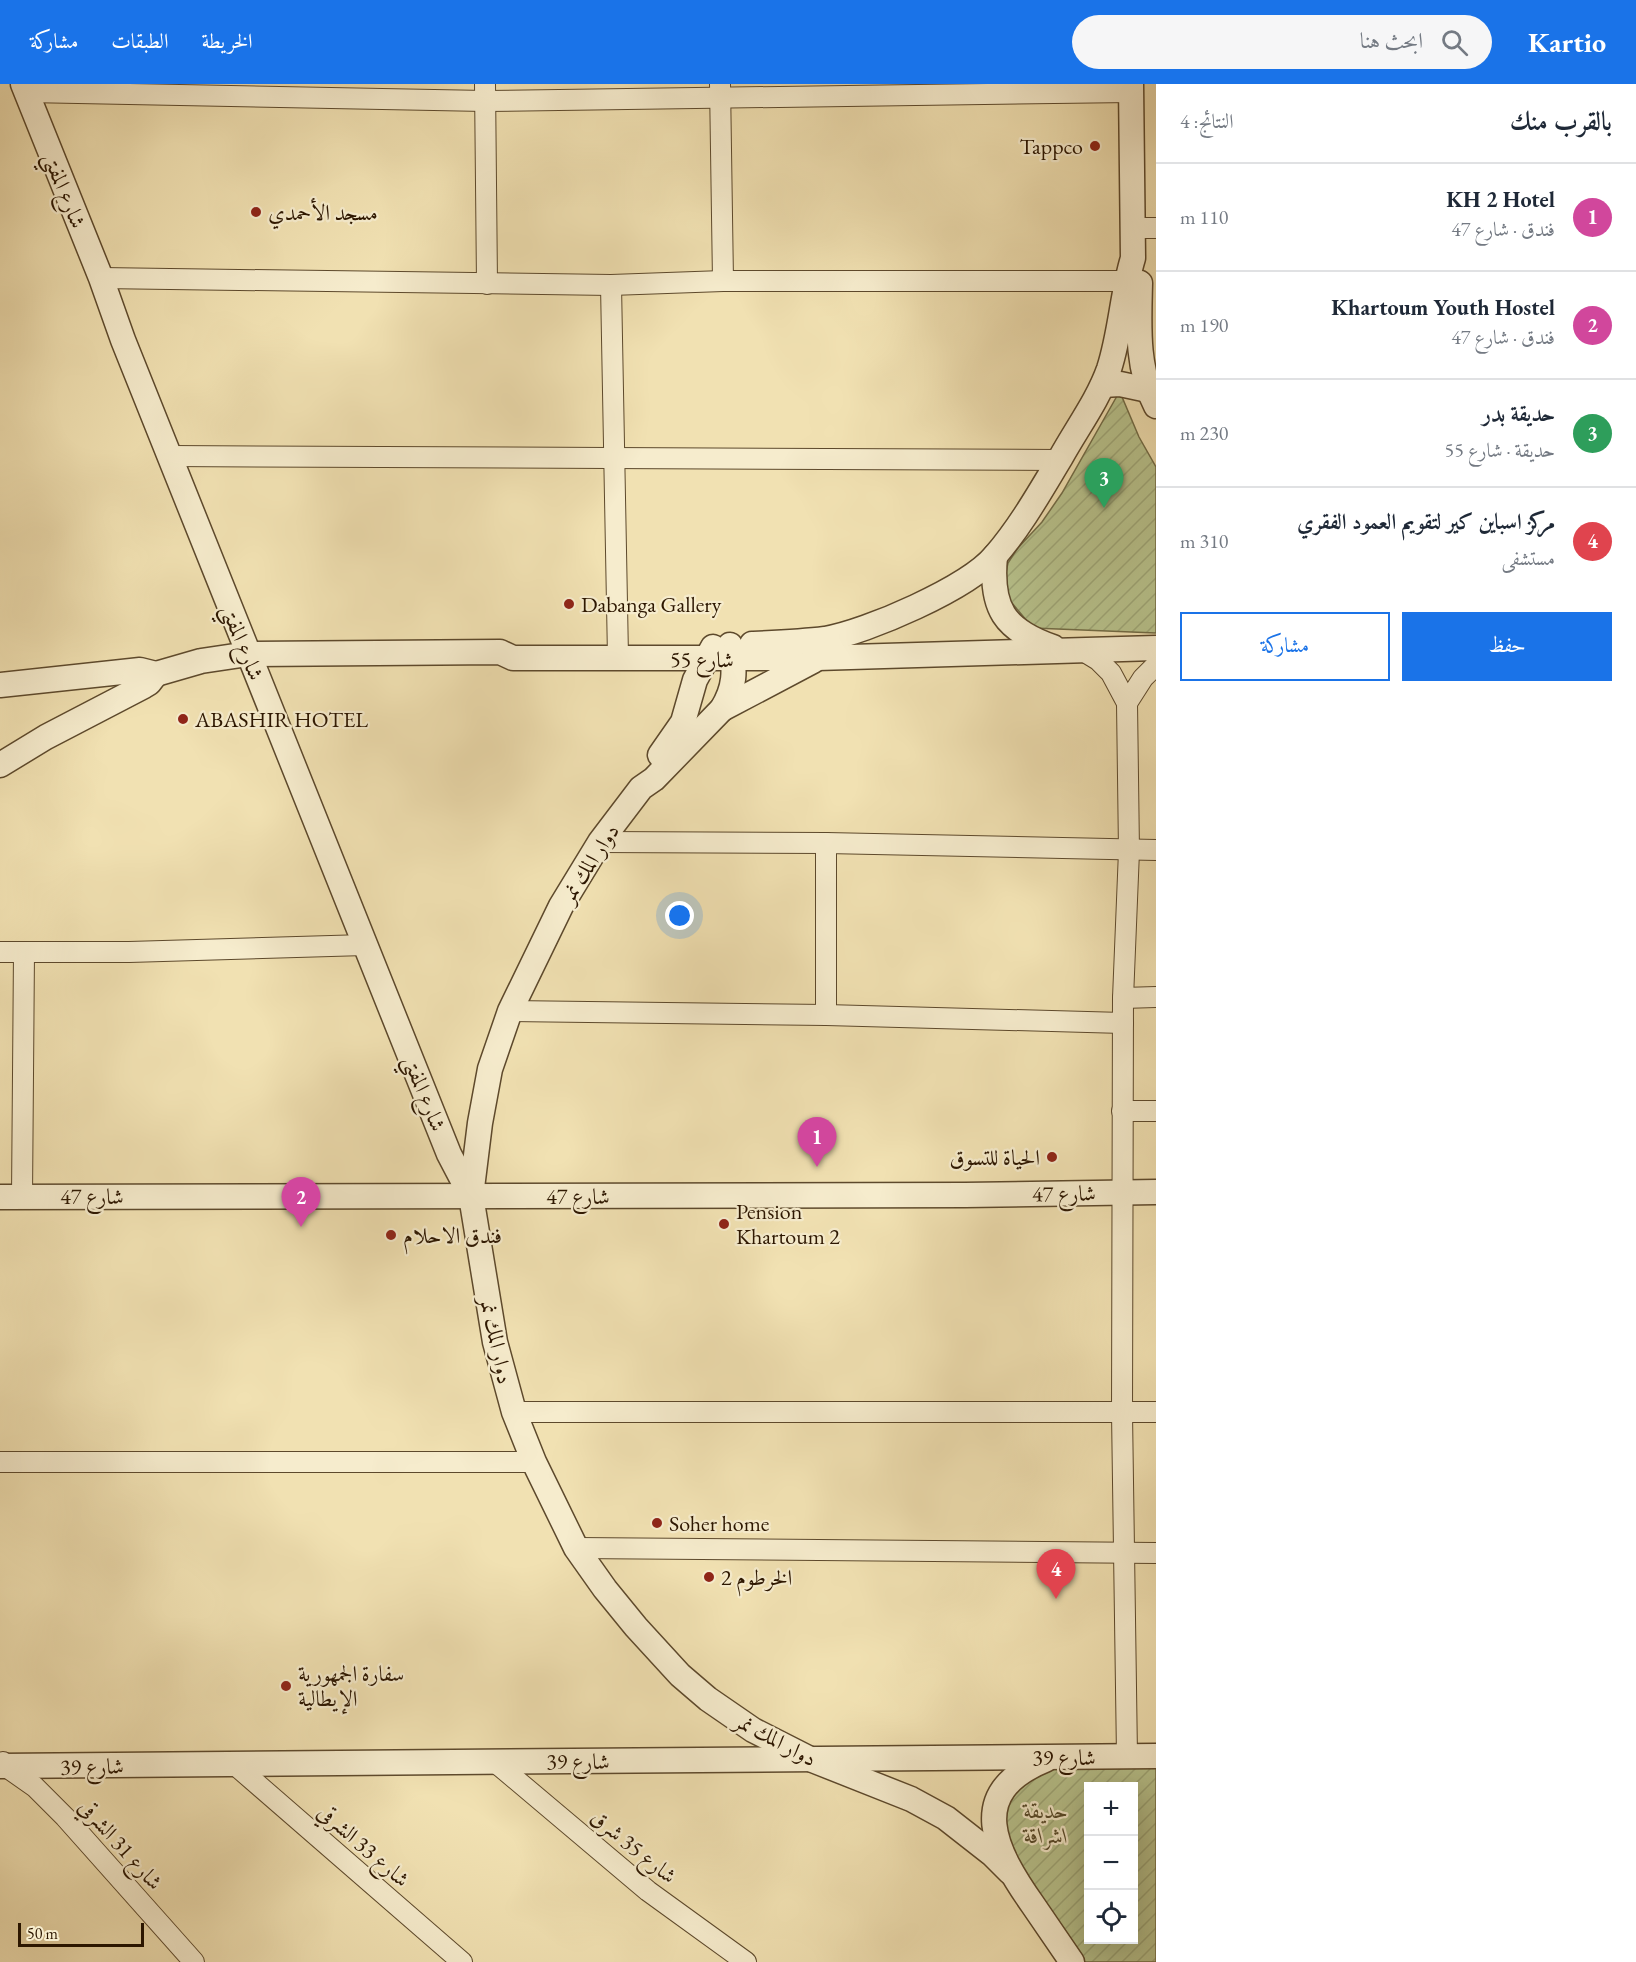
<!DOCTYPE html>
<html lang="ar">
<head>
<meta charset="utf-8">
<style>
	body { margin:0; font-family:"EB Garamond",Amiri,serif; background:#f6f6f7; color:#1f2937; direction:rtl }
	.controls { position:absolute; right:18px; bottom:18px; display:grid; overflow:hidden; border-radius:0px; box-shadow:0 6px 24px #0002 }
	.controls button { width:54px; height:54px; display:grid; place-items:center; padding:0; border:0; border-bottom:2px solid #e0e1e3; background:#fff; color:#1f2937; font:30px sans-serif }
	.scale { position:absolute; left:18px; bottom:15px; width:126px; box-sizing:border-box; padding-left:6px; border:3px solid #2c1600; border-top:0; font-size:16px; line-height:21px; white-space:nowrap; color:#2c1600; -webkit-text-stroke:4px #f6eccd; paint-order:stroke }
	.you { position:absolute; left:680px; top:832px; width:21px; height:21px; margin:-15px; border:4px solid #fff; border-radius:50%; background:#1a73e8; box-shadow:0 0 0 9px #1a73e833 }
	.badge { display:grid; place-items:center; width:39px; height:39px; border-radius:50%; background:#1a73e8; color:#fff; font-size:20px; font-weight:700 }
	.pin { position:absolute; translate:-50% -50px; filter:drop-shadow(0 2px 3px #0008) }
	.pin::after { content:''; position:absolute; top:32px; width:21px; height:18px; background:inherit; clip-path:polygon(0 0,100% 0,50% 100%) }
	.list { margin:0; padding:0; list-style:none }
	h2 { display:flex; justify-content:space-between; align-items:center; height:78px; margin:0; padding:0 24px; font-size:26px }
	h2 small { font-size:20px; font-weight:400; color:#747a83 }
	.list li { display:grid; grid-template-columns:39px 1fr auto; gap:18px; align-items:center; box-sizing:border-box; height:108px; padding:0 24px; border-top:2px solid #e0e1e3 }
	.list b { display:block; font-size:22px; white-space:nowrap }
	.list p { margin:0; font-size:20px; white-space:nowrap; color:#747a83 }
	.list em { font-size:20px; font-style:normal; color:#747a83 }
	.actions { display:flex; gap:12px; padding:18px 24px }
	.actions a { flex:1; padding:14px 0; border:2px solid #1a73e8; border-radius:0px; text-align:center; font-size:21px; color:#1a73e8 }
	.actions .main { background:#1a73e8; color:#fff }
	.icon { flex:none; width:33px; height:33px; fill:none; stroke:currentColor; stroke-width:2; stroke-linecap:round; stroke-linejoin:round }
	.map { position:relative; flex:none; width:1156px; height:1878px; overflow:hidden; direction:ltr }
	header { display:flex; align-items:center; gap:36px; box-sizing:border-box; height:84px; padding:0 30px; background:#1a73e8; color:#fff }
	header strong { font-size:28px }
	nav { display:flex; gap:33px; margin-inline-start:auto; font-size:21px }
	.search { width:420px; height:54px; background:#f6f6f7; display:flex; align-items:center; gap:15px; box-sizing:border-box; padding:0 21px; border-radius:33px; color:#747a83; font-size:22px }
	main { display:flex }
	aside { flex:1; background:#fff }
	.map>svg:first-child { display:block }
</style>
</head>
<body>
<header>
<strong>Kartio</strong>
<div class="search"><svg class="icon" aria-label="search" viewBox="0 0 24 24"><circle cx="10" cy="10" r="6"/><path d="M15 15l6 6"/></svg>ابحث هنا</div>
<nav><a>الخريطة</a><a>الطبقات</a><a>مشاركة</a></nav>
</header>
<main>
<aside>
<h2>بالقرب منك<small>النتائج: 4</small></h2>
<ul class="list">
<li><span class="badge" style="background:#d1479c">1</span><div><b>KH 2 Hotel</b><p>فندق · شارع 47</p></div><em>110 m</em></li>
<li><span class="badge" style="background:#d1479c">2</span><div><b>Khartoum Youth Hostel</b><p>فندق · شارع 47</p></div><em>190 m</em></li>
<li><span class="badge" style="background:#2e9e5b">3</span><div><b>حديقة بدر</b><p>حديقة · شارع 55</p></div><em>230 m</em></li>
<li><span class="badge" style="background:#e0444e">4</span><div><b>مركز اسباين كير لتقويم العمود الفقري</b><p>مستشفى</p></div><em>310 m</em></li>
</ul>
<div class="actions"><a class="main">حفظ</a><a>مشاركة</a></div>
</aside>
<div class="map">
<svg width="1156" height="1878" viewBox="0 0 1156 1878">
	<defs>
		<pattern id="garden-furrows" width="10" height="10" patternUnits="userSpaceOnUse" patternTransform="scale(1.5)"><rect width="10" height="10" fill="#b8c38d"/><path d="M-1 1l2-2M0 10L10 0M9 11l2-2" fill="none" stroke="#9ea778"/></pattern>
	</defs>
	<rect width="100%" height="100%" fill="#f1e1b2"/>
	<filter id="stains"><feTurbulence type="fractalNoise" baseFrequency=".00333" numOctaves="4"/><feColorMatrix values="0 0 0 0 .2 0 0 0 0 .09 0 0 0 0 .02 0 0 0 .5 -.17"/></filter>
	<radialGradient id="worn" r=".72"><stop offset=".6" stop-color="#630" stop-opacity="0"/><stop offset="1" stop-color="#630" stop-opacity=".3"/></radialGradient>
	<g fill="url(#garden-furrows)" stroke="#726c46" stroke-width="1.5" fill-rule="evenodd">
		<path d="M1117,312L1122,313L1139,353L1156,383V549L1033,544L1011,518L1003,502L1008,479L1017,465L1042,438L1062,409Z"/>
		<path d="M1156,1681V1878H1078L1012,1774L1004,1728L1018,1702L1045,1685ZM1088,1702H1134V1856H1088Z"/>
	</g>
	<g fill="none" stroke-linecap="round" stroke-linejoin="round">
		<defs>
			<g id="minor">
				<path d="M485,0L487,200"/>
				<path d="M720,0L723,197"/>
				<path d="M27,8L485,17L1131,8"/>
				<path d="M1133,144H1156"/>
				<path d="M101,194L611,201L723,197H1140"/>
				<path d="M611,201L618,573"/>
				<path d="M169,372L1059,376"/>
				<path d="M1080,565L1098,576L1111,589L1127,619L1129,767L1123,914L1122,1329L1127,1672"/>
				<path d="M1127,619L1143,594L1156,581"/>
				<path d="M600,758L826,759L1156,766"/>
				<path d="M0,868H129L365,861"/>
				<path d="M1123,914L1156,913"/>
				<path d="M510,927L826,931L1123,939"/>
				<path d="M826,931V759"/>
				<path d="M1122,1027H1156"/>
				<path d="M22,1113L24,868"/>
				<path d="M514,1328H1156"/>
				<path d="M0,1378H534"/>
				<path d="M576,1464L1156,1469"/>
				<path d="M3,1678L5,1682L35,1703L65,1733L194,1878"/>
				<path d="M495,1678L648,1807L746,1878"/>
				<path d="M234,1680L462,1878"/>
			</g>
			<g id="tertiary">
				<path d="M23,0L101,194L123,256L449,1070L471,1112"/>
				<path d="M1140,199C1139,240 1136,284 1156,322"/>
				<path d="M1103,301L1120,300L1148,306"/>
				<path d="M995,472C990,524 1004,546 1053,563"/>
				<path d="M752,560C776,559 801,558 825,555C867,548 968,504 995,472C1021,442 1041,406 1061,373C1077,344 1098,316 1109,285C1121,248 1122,210 1133,174L1131,0"/>
				<path d="M730,561C736,586 735,604 722,625L654,695L641,704L600,758L561,822L510,927L490,985L480,1039L471,1112L495,1258L514,1328L534,1378L576,1464L605,1505L636,1543L680,1591L708,1615L753,1646L810,1675L911,1715L946,1734L992,1770L1010,1788"/>
				<path d="M0,601L131,587L140,586L156,590L201,577L248,570L500,568L513,574H817L1156,564"/>
				<path d="M722,625L813,577"/>
				<path d="M660,671L683,638L695,596L713,563"/>
				<path d="M0,681L46,653L144,602L149,599L156,590"/>
				<path d="M0,1113L965,1111L1156,1108"/>
				<path d="M1045,1676C964,1709 995,1767 1033,1821C1046,1840 1059,1859 1072,1878"/>
				<path d="M0,1682L1156,1672"/>
			</g>
		</defs>
		<use href="#minor" stroke="#5d492c" stroke-width="22"/>
		<use href="#tertiary" stroke="#5d492c" stroke-width="27"/>
		<use href="#minor" stroke="#f6eccd" stroke-width="20"/>
		<use href="#tertiary" stroke="#f6eccd" stroke-width="24"/>
	</g>
	<g fill="#8f2418" stroke="#f6eccd" stroke-width="2">
		<circle cx="1095" cy="62" r="6"/>
		<circle cx="256" cy="128" r="6"/>
		<circle cx="569" cy="520" r="6"/>
		<circle cx="183" cy="635" r="6"/>
		<circle cx="1052" cy="1073" r="6"/>
		<circle cx="724" cy="1140" r="6"/>
		<circle cx="391" cy="1151" r="6"/>
		<circle cx="657" cy="1439" r="6"/>
		<circle cx="709" cy="1493" r="6"/>
		<circle cx="286" cy="1602" r="6"/>
	</g>
	<g text-anchor="middle" stroke-width="4.5" stroke-linejoin="round" paint-order="stroke">
		<g font-size="22" fill="#2c1600" stroke="#f6eccd" text-anchor="start">
			<text x="1083" y="70" text-anchor="end">Tappco</text>
			<text x="268" y="136">مسجد الأحمدي</text>
			<text x="581" y="528">Dabanga Gallery</text>
			<text x="195" y="643">ABASHIR HOTEL</text>
			<text x="1040" y="1081" text-anchor="end">الحياة للتسوق</text>
			<text x="736" y="1135">Pension<tspan x="736" dy="25">Khartoum 2</tspan></text>
			<text x="403" y="1159">فندق الاحلام</text>
			<text x="669" y="1447">Soher home</text>
			<text x="721" y="1501">الخرطوم 2</text>
			<text x="298" y="1597">سفارة الجمهورية<tspan x="298" dy="25">الإيطالية</tspan></text>
		</g>
		<g font-size="22" fill="#2c1600" stroke="#f6eccd">
			<text transform="translate(65 106) rotate(68)" y="8">شارع المفتي</text>
			<text transform="translate(243 558) rotate(68)" y="8">شارع المفتي</text>
			<text transform="translate(702 575) rotate(1)" y="8">شارع 55</text>
			<text transform="translate(589 779) rotate(-57)" y="8">دوار المك نمر</text>
			<text transform="translate(425 1009) rotate(68)" y="8">شارع المفتي</text>
			<text transform="translate(1064 1109) rotate(-1)" y="8">شارع 47</text>
			<text x="92" y="1120">شارع 47</text>
			<text x="578" y="1120">شارع 47</text>
			<text transform="translate(497 1256) rotate(78)" y="8">دوار المك نمر</text>
			<text transform="translate(776 1655) rotate(28)" y="8">دوار المك نمر</text>
			<text x="1064" y="1681">شارع 39</text>
			<text x="578" y="1685">شارع 39</text>
			<text transform="translate(92 1682) rotate(-1)" y="8">شارع 39</text>
			<text transform="translate(121 1760) rotate(48)" y="8">شارع 31 الشرقي</text>
			<text transform="translate(364 1761) rotate(41)" y="8">شارع 33 الشرقي</text>
			<text transform="translate(634 1762) rotate(39)" y="8">شارع 35 شرق</text>
		</g>
		<g font-size="22" font-style="italic" fill="#564a2a" stroke="#f6eccd">
			<text x="1046" y="1734">حديقة<tspan x="1046" dy="25">اشراقة</tspan></text>
		</g>
	</g>
	<rect width="100%" height="100%" filter="url(#stains)"/>
	<rect width="100%" height="100%" fill="url(#worn)"/>
</svg>
<div class="controls">
<button>+</button>
<button>−</button>
<button><svg class="icon" aria-label="locate" viewBox="0 0 24 24"><circle cx="12" cy="12" r="6"/><path d="M12 2v4M12 18v4M2 12h4M18 12h4"/></svg></button>
</div>
<div class="scale">50 m</div>
<div class="you"></div>
<div class="pin badge" style="left:817px;top:1083px;background:#d1479c">1</div>
<div class="pin badge" style="left:301px;top:1143px;background:#d1479c">2</div>
<div class="pin badge" style="left:1104px;top:424px;background:#2e9e5b">3</div>
<div class="pin badge" style="left:1056px;top:1515px;background:#e0444e">4</div>
</div>
</main>
</body>
</html>
